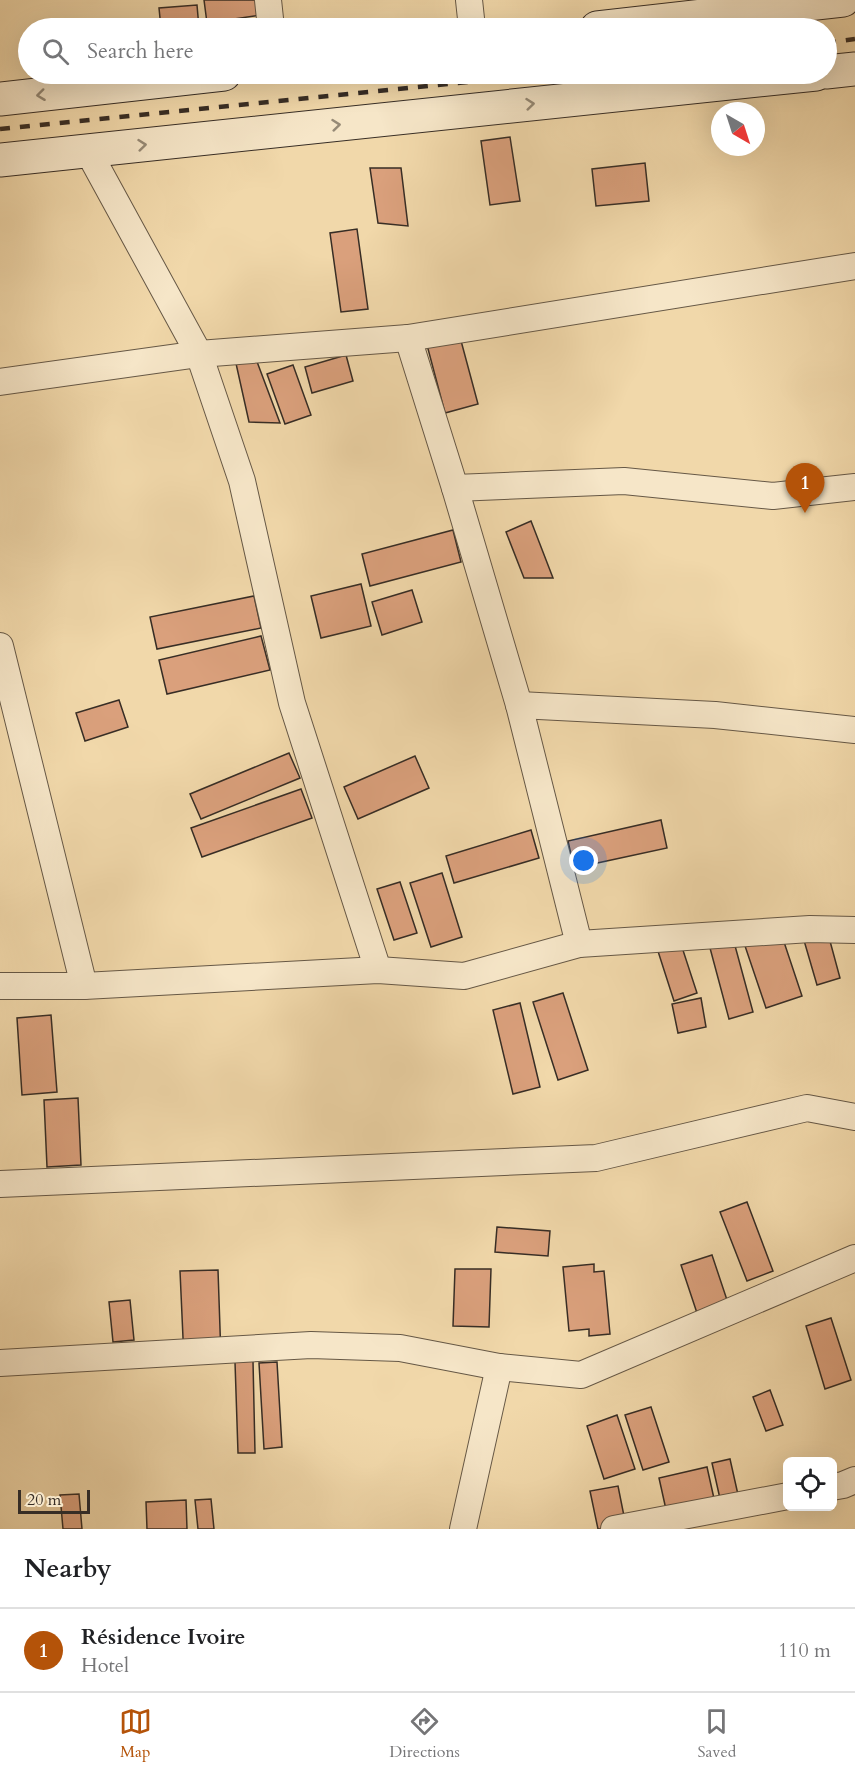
<!DOCTYPE html>
<html lang="en">
<head>
<meta charset="utf-8">
<style>
	body { margin:0; font-family:Cardo,serif; background:#f6f6f6; color:#202124 }
	.controls { position:absolute; right:18px; bottom:18px; display:grid; overflow:hidden; border-radius:9px; box-shadow:0 6px 24px #0002 }
	.controls button { width:54px; height:54px; display:grid; place-items:center; padding:0; border:0; border-bottom:2px solid #e0e0e0; background:#fff; color:#202124; font:30px sans-serif }
	.compass { position:absolute; left:711px; top:102px; width:54px; height:54px; border-radius:50%; background:#fff; box-shadow:0 6px 24px #0002; rotate:141deg }
	.scale { position:absolute; left:18px; bottom:15px; width:72px; box-sizing:border-box; padding-left:6px; border:3px solid #372d25; border-top:0; font-size:16px; line-height:21px; white-space:nowrap; color:#372d25; -webkit-text-stroke:4px #f6e6c8; paint-order:stroke }
	.you { position:absolute; left:584px; top:861px; width:21px; height:21px; margin:-15px; border:4px solid #fff; border-radius:50%; background:#1a73e8; box-shadow:0 0 0 9px #1a73e833 }
	.badge { display:grid; place-items:center; width:39px; height:39px; border-radius:50%; background:#b45309; color:#fff; font-size:20px; font-weight:700 }
	.pin { position:absolute; translate:-50% -50px; filter:drop-shadow(0 2px 3px #0008) }
	.pin::after { content:''; position:absolute; top:32px; width:21px; height:18px; background:inherit; clip-path:polygon(0 0,100% 0,50% 100%) }
	.list { margin:0; padding:0; list-style:none }
	h2 { display:flex; justify-content:space-between; align-items:center; height:78px; margin:0; padding:0 24px; font-size:26px }
	h2 small { font-size:20px; font-weight:400; color:#757577 }
	.list li { display:grid; grid-template-columns:39px 1fr auto; gap:18px; align-items:center; box-sizing:border-box; height:84px; padding:0 24px; border-top:2px solid #e0e0e0 }
	.list b { display:block; font-size:22px; white-space:nowrap }
	.list p { margin:0; font-size:20px; white-space:nowrap; color:#757577 }
	.list em { font-size:20px; font-style:normal; color:#757577 }
	.icon { flex:none; width:33px; height:33px; fill:none; stroke:currentColor; stroke-width:2; stroke-linecap:round; stroke-linejoin:round }
	.map { position:relative; flex:none; width:855px; height:1529px; overflow:hidden }
	.search { position:absolute; background:#fff; box-shadow:0 6px 24px #0002; left:18px; right:18px; top:18px; height:66px; display:flex; align-items:center; gap:15px; box-sizing:border-box; padding:0 21px; border-radius:33px; color:#757577; font-size:22px }
	.sheet { height:162px; background:#fff }
	nav { display:flex; justify-content:space-around; align-items:center; box-sizing:border-box; height:84px; border-top:2px solid #e0e0e0; background:#fff; font-size:16px; color:#757577 }
	nav a { display:grid; justify-items:center; gap:3px }
	nav .on { color:#b45309 }
	.map>svg:first-child { display:block }
</style>
</head>
<body>
<div class="map">
<svg width="855" height="1529" viewBox="0 0 855 1529">
	<rect width="100%" height="100%" fill="#f1d8aa"/>
	<filter id="stains"><feTurbulence type="fractalNoise" baseFrequency=".00333" numOctaves="4"/><feColorMatrix values="0 0 0 0 .2 0 0 0 0 .09 0 0 0 0 .02 0 0 0 .5 -.17"/></filter>
	<radialGradient id="worn" r=".72"><stop offset=".6" stop-color="#630" stop-opacity="0"/><stop offset="1" stop-color="#630" stop-opacity=".3"/></radialGradient>
	<g fill="#daa07c" stroke="#372d25" stroke-width="1.5">
		<path d="M204,0H266L268,14L207,23Z"/>
		<path d="M197,5L199,28H161L159,8Z"/>
		<path d="M510,137L520,201L490,205L481,141Z"/>
		<path d="M645,163L649,201L596,206L592,169Z"/>
		<path d="M370,168H401L408,226L378,223Z"/>
		<path d="M357,229L368,309L341,312L330,233Z"/>
		<path d="M460,337L478,404L445,413L427,345Z"/>
		<path d="M346,355L353,381L312,393L305,367Z"/>
		<path d="M235,359H256L280,423L249,422Z"/>
		<path d="M293,365L311,415L285,424L267,374Z"/>
		<path d="M531,521L553,578H524L506,532Z"/>
		<path d="M453,530L461,562L370,586L362,554Z"/>
		<path d="M361,584L371,626L321,638L311,596Z"/>
		<path d="M412,590L422,622L382,635L372,602Z"/>
		<path d="M254,596L261,628L157,649L150,617Z"/>
		<path d="M261,636L270,670L167,694L159,660Z"/>
		<path d="M119,700L128,727L85,741L76,713Z"/>
		<path d="M289,753L300,778L201,819L190,794Z"/>
		<path d="M415,756L429,788L358,819L344,787Z"/>
		<path d="M301,789L312,818L202,857L191,828Z"/>
		<path d="M661,820L667,848L574,868L568,841Z"/>
		<path d="M531,830L539,858L454,883L446,856Z"/>
		<path d="M442,873L462,937L431,947L410,883Z"/>
		<path d="M400,882L417,933L394,940L377,889Z"/>
		<path d="M827,930L840,978L817,985L803,937Z"/>
		<path d="M679,938L697,993L674,1001L656,945Z"/>
		<path d="M783,939L802,996L766,1008L743,940Z"/>
		<path d="M734,942L753,1012L729,1019L710,948Z"/>
		<path d="M563,993L588,1070L558,1080L533,1002Z"/>
		<path d="M701,998L706,1027L678,1033L672,1004Z"/>
		<path d="M520,1003L540,1087L513,1094L493,1010Z"/>
		<path d="M51,1015L57,1092L22,1095L17,1018Z"/>
		<path d="M78,1098L81,1165L47,1167L44,1100Z"/>
		<path d="M747,1202L773,1271L747,1281L720,1212Z"/>
		<path d="M497,1227L550,1231L548,1256L495,1252Z"/>
		<path d="M712,1255L733,1318L702,1328L681,1265Z"/>
		<path d="M594,1264V1272L604,1271L610,1334L589,1336V1329L569,1331L563,1267Z"/>
		<path d="M455,1269H491L489,1327L453,1326Z"/>
		<path d="M218,1270L221,1358L184,1360L180,1271Z"/>
		<path d="M130,1300L134,1340L113,1342L109,1302Z"/>
		<path d="M831,1318L851,1380L825,1389L806,1326Z"/>
		<path d="M253,1361L255,1453H238L235,1362Z"/>
		<path d="M277,1362L282,1447L264,1449L259,1363Z"/>
		<path d="M770,1390L783,1425L766,1431L753,1397Z"/>
		<path d="M651,1407L669,1462L643,1470L625,1415Z"/>
		<path d="M617,1415L635,1469L604,1479L587,1426Z"/>
		<path d="M730,1459L741,1508L723,1512L712,1463Z"/>
		<path d="M707,1467L715,1503L667,1514L659,1478Z"/>
		<path d="M618,1486L626,1526L609,1529H598L590,1491Z"/>
		<path d="M79,1494L82,1529H63L60,1495Z"/>
		<path d="M211,1499L214,1529H198L195,1500Z"/>
		<path d="M186,1500L187,1529H147L146,1502Z"/>
	</g>
	<g fill="none" stroke-linecap="round" stroke-linejoin="round">
		<defs>
			<g id="street">
				<path d="M268,0L271,28"/>
				<path d="M469,0L472,28"/>
				<path d="M88,151L199,354L242,481L292,703L378,970"/>
				<path d="M408,338L455,488L519,705L579,944"/>
				<path d="M0,382L199,354L408,338L855,266"/>
				<path d="M455,488L624,481L773,496L855,487"/>
				<path d="M0,646L84,986"/>
				<path d="M519,705L715,715L855,730"/>
				<path d="M0,986H84L378,970L464,976L579,944L810,929L855,930"/>
				<path d="M0,1184L596,1158L807,1108L855,1117"/>
				<path d="M0,1363L311,1345L400,1348L499,1367L581,1375L855,1258"/>
				<path d="M832,1487L843,1485L855,1480"/>
				<path d="M463,1529L499,1367"/>
				<path d="M614,1529L788,1496"/>
			</g>
			<g id="secondary">
				<path d="M597,28L843,0"/>
				<path d="M826,72L855,69"/>
				<path d="M0,99L224,74"/>
				<path d="M0,160L816,74"/>
			</g>
		</defs>
		<use href="#street" stroke="#665846" stroke-width="28"/>
		<use href="#secondary" stroke="#372d25" stroke-width="35"/>
		<use href="#street" stroke="#f6e6c8" stroke-width="26"/>
		<use href="#secondary" stroke="#f6e6c8" stroke-width="33"/>
		<g stroke="#372d25" stroke-width="4.5" stroke-dasharray="10 10" stroke-linecap="butt">
			<path d="M826,43L855,39"/>
			<path d="M0,129L546,74"/>
		</g>
	</g>
	<defs><path id="oneway-chevron" d="M-2-3.5L2.5 0L-2 3.5" fill="none" stroke-width="1.6" stroke-linecap="round" stroke-linejoin="round" transform="scale(1.5)"/></defs>
	<g stroke="#968a76">
		<use href="#oneway-chevron" transform="translate(41 95) rotate(173)"/>
		<use href="#oneway-chevron" transform="translate(530 104) rotate(-6)"/>
		<use href="#oneway-chevron" transform="translate(336 125) rotate(-6)"/>
		<use href="#oneway-chevron" transform="translate(142 145) rotate(-6)"/>
	</g>
	<rect width="100%" height="100%" filter="url(#stains)"/>
	<rect width="100%" height="100%" fill="url(#worn)"/>
</svg>
<div class="controls">
<button><svg class="icon" aria-label="locate" viewBox="0 0 24 24"><circle cx="12" cy="12" r="6"/><path d="M12 2v4M12 18v4M2 12h4M18 12h4"/></svg></button>
</div>
<svg class="compass" viewBox="-18 -18 36 36"><path d="M0-13l5 13h-10z" fill="#e53935"/><path d="M0 13l5-13h-10z" fill="#757577"/></svg>
<div class="scale">20 m</div>
<div class="you"></div>
<div class="pin badge" style="left:805px;top:513px">1</div>
<div class="search"><svg class="icon" aria-label="search" viewBox="0 0 24 24"><circle cx="10" cy="10" r="6"/><path d="M15 15l6 6"/></svg>Search here</div>
</div>
<section class="sheet">
<h2>Nearby<small></small></h2>
<ul class="list">
<li><span class="badge">1</span><div><b>Résidence Ivoire</b><p>Hotel</p></div><em>110 m</em></li>
</ul>
</section>
<nav>
<a class="on"><svg class="icon" aria-label="map" viewBox="0 0 24 24"><path d="M3 6l6-2 6 2 6-2v14l-6 2-6-2-6 2zM9 4v14M15 6v14"/></svg>Map</a>
<a><svg class="icon" aria-label="directions" viewBox="0 0 24 24"><path d="M12 3l9 9-9 9-9-9zM9 14v-3h6M13 9l2 2-2 2"/></svg>Directions</a>
<a><svg class="icon" aria-label="saved" viewBox="0 0 24 24"><path d="M7 4h10v16l-5-4-5 4z"/></svg>Saved</a>
</nav>
</body>
</html>
